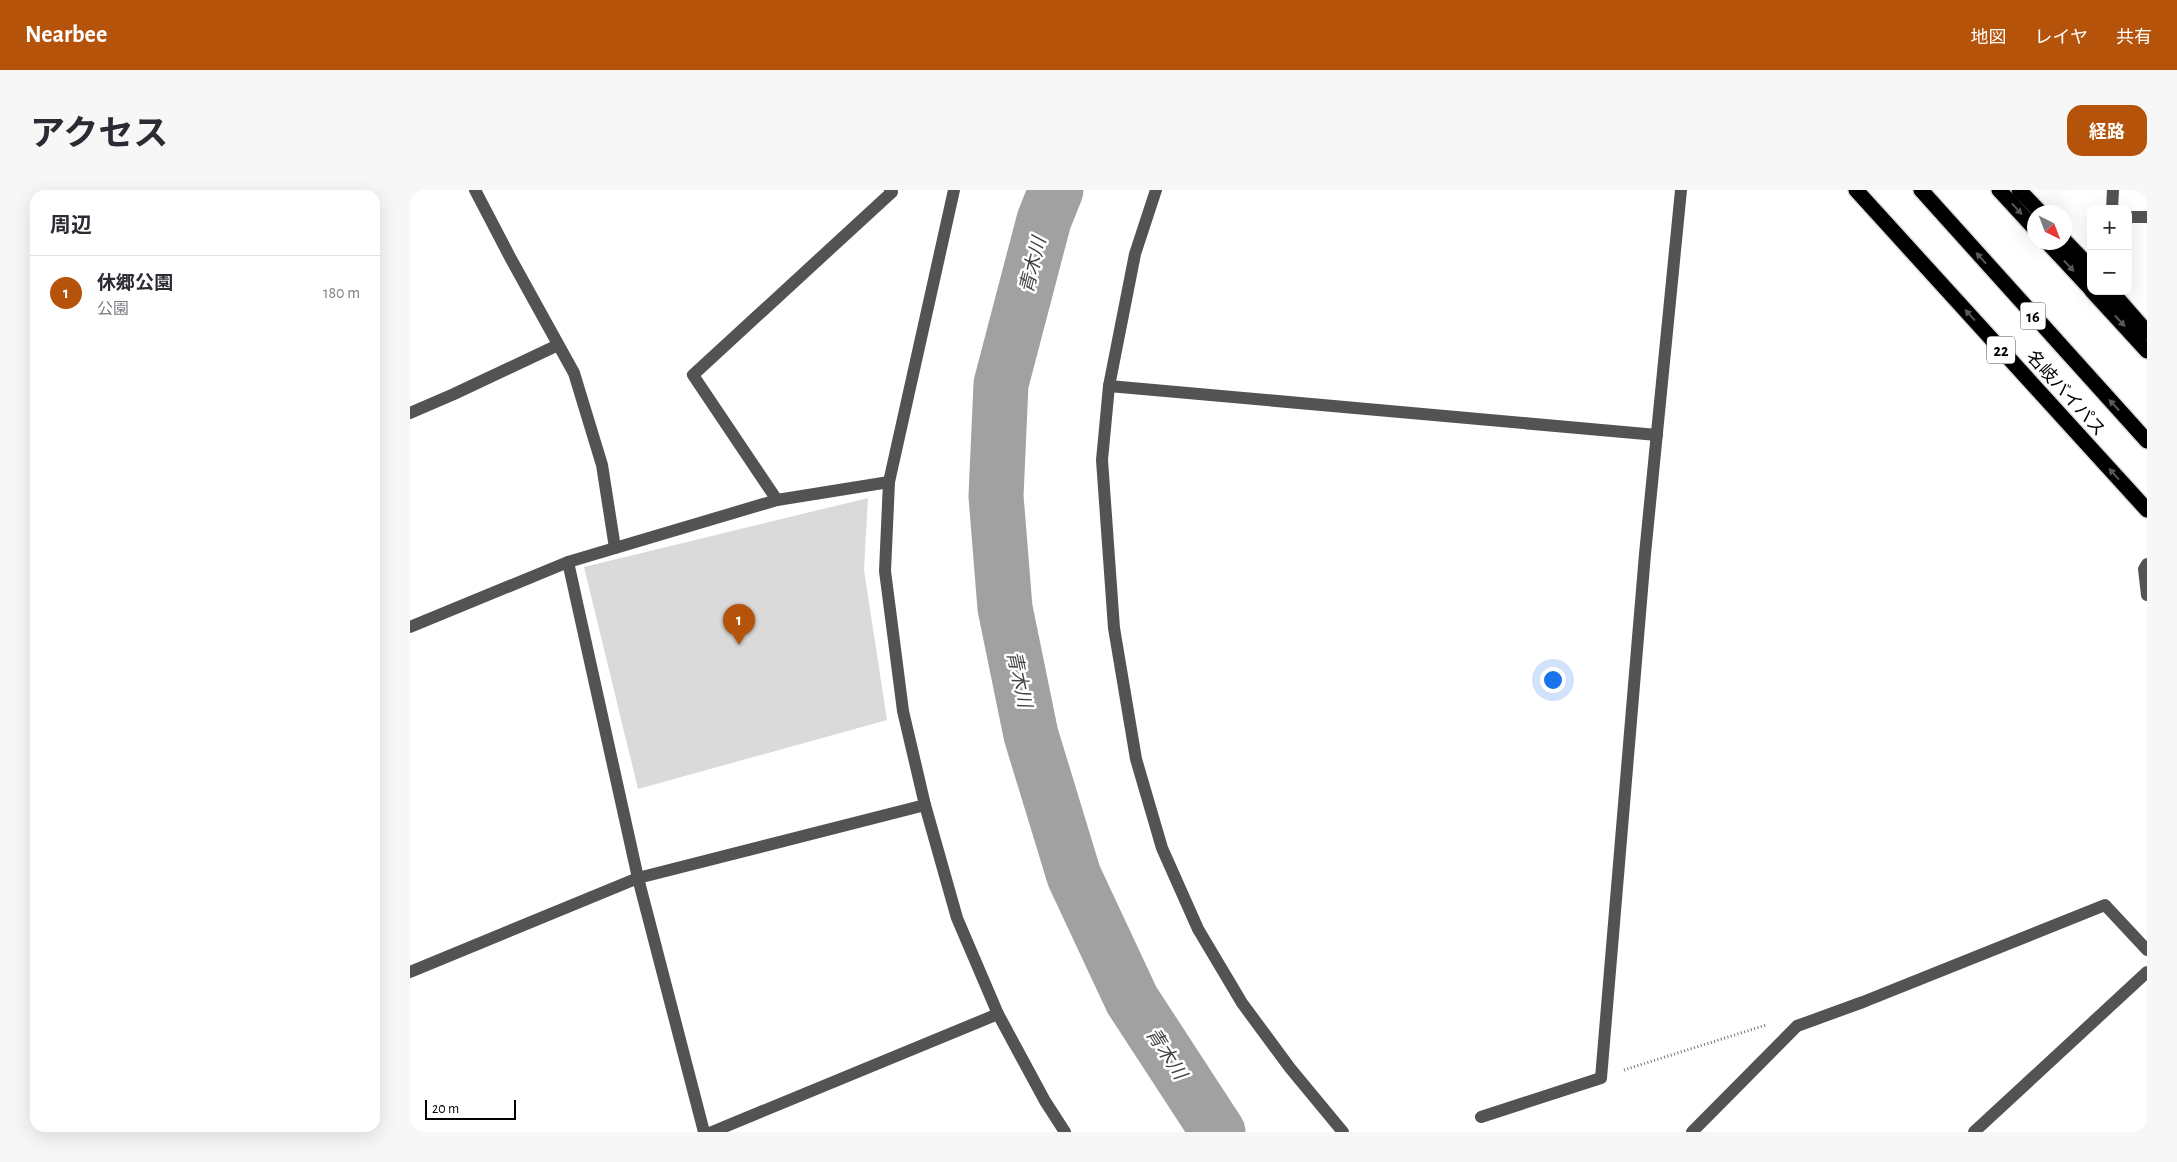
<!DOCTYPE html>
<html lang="ja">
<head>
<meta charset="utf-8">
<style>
	body { margin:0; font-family:"Alegreya Sans","Noto Sans JP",sans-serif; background:#f7f7f7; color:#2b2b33 }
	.controls { position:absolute; right:15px; top:15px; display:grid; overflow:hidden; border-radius:10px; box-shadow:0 5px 20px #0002 }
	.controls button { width:45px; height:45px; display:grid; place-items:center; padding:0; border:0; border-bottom:1px solid #e1e1e2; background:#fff; color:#2b2b33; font:25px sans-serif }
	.compass { position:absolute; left:1617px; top:15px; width:45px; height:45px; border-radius:50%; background:#fff; box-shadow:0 5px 20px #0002; rotate:138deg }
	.scale { position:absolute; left:15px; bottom:12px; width:91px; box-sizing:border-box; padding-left:5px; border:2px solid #000; border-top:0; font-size:14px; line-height:18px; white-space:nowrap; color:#000; -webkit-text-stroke:4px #fff; paint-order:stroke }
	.you { position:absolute; left:1142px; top:489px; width:18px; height:18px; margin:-12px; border:4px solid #fff; border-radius:50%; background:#1a73e8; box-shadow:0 0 0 8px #1a73e833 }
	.badge { display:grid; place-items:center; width:32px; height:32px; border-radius:50%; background:#b45309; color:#fff; font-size:16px; font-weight:700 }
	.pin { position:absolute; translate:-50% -41px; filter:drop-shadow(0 1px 2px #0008) }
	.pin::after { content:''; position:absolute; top:26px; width:18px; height:15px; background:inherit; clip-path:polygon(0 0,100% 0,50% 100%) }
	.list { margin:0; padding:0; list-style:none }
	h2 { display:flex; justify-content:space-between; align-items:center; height:65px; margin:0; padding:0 20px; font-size:21px }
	h2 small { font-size:16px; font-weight:400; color:#7c7c81 }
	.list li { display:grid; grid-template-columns:32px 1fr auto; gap:15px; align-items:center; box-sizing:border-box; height:75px; padding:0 20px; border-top:1px solid #e1e1e2 }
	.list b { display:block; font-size:19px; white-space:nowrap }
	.list p { margin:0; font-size:16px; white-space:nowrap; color:#7c7c81 }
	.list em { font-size:16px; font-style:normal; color:#7c7c81 }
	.map { position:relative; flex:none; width:1737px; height:942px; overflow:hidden; border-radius:15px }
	header { display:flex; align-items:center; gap:30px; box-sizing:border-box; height:70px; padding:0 25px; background:#b45309; color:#fff }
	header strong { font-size:24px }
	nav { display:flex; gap:28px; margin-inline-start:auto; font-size:18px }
	.intro { display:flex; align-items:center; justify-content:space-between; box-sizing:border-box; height:120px; padding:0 30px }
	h1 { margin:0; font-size:35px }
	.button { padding:12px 22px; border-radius:15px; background:#b45309; color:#fff; font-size:18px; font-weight:700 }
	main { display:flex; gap:30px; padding:0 30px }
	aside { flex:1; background:#fff; border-radius:15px; box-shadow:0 5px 20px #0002 }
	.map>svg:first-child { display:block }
</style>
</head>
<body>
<header>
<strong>Nearbee</strong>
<nav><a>地図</a><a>レイヤ</a><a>共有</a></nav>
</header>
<div class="intro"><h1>アクセス</h1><a class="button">経路</a></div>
<main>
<aside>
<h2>周辺<small></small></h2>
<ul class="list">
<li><span class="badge">1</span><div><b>休郷公園</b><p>公園</p></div><em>180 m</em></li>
</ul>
</aside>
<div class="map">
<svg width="1737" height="942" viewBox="0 0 1737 942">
	<rect width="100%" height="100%" fill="#fff"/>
	<path fill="#dadada" d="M458,308L454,380L477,530L228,599L174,377Z"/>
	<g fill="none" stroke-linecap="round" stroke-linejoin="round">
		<path stroke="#a1a1a1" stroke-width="55" d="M646,0L634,30L591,194L586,306L595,418L621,545L664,686L722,810L808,942"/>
		<defs>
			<g id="highway">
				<path d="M1446,0L1737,320"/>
				<path d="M1511,0L1737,251"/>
				<path d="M1589,0L1624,38"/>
				<path d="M1609,0L1630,22"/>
				<path d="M1654,50L1681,78"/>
				<path d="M1637,52L1681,99"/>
				<path d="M1682,101L1737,161"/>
				<path d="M1701,101L1737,142"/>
			</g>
		</defs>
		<use href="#highway" stroke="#dbdbdb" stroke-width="18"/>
		<path stroke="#757575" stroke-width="3" stroke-dasharray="1 2.5" stroke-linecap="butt" d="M1214,880L1356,835"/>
		<g stroke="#535353" stroke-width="12">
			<path d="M65,0L101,69L164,183L192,275L205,358"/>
			<path d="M544,0L479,292L475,381L493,521L515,615L547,728L588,824L635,911L655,942"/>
			<path d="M746,0L725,64L699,196L692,270L704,438L726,569L752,658L788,739L832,813L880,878L933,942"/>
			<path d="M1702,19L1703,0"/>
			<path d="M1718,27H1737"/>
			<path d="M699,196L1247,245"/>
			<path d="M0,223L44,204L148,155"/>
			<path d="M367,310L283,185L482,2L480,0"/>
			<path d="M158,372L228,688L294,942"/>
			<path d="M1737,374L1734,379L1737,405"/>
			<path d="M0,437L158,372L367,310L479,292"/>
			<path d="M0,782L228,688L515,615"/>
			<path d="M1071,927L1191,888L1235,364L1271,0"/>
			<path d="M302,942L588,824"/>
			<path d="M1282,942L1387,836L1453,812L1695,715L1737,760"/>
			<path d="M1564,942L1737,782"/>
		</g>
		<use href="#highway" stroke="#000" stroke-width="15"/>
	</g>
	<defs><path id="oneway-solid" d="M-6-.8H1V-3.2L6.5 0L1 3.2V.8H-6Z" transform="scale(1.25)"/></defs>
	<g fill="#595959">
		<use href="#oneway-solid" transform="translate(1607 19) rotate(47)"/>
		<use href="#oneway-solid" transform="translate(1571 68) rotate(-132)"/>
		<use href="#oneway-solid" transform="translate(1659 76) rotate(47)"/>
		<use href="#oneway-solid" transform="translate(1560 125) rotate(-132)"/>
		<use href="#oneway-solid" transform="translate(1710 131) rotate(47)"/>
		<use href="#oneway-solid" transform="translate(1704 215) rotate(-133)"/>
		<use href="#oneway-solid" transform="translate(1704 284) rotate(-132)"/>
	</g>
	<g text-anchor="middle" stroke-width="5" stroke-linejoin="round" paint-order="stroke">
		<g fill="#fff" stroke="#4c4c4c" stroke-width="1">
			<rect x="1610.5" y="112.5" width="25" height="27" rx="4"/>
			<rect x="1577" y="146.5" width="28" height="27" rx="4"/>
		</g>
		<g font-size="16" font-weight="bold" fill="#000">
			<text x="1623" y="132">16</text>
			<text x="1591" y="166">22</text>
		</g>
		<g font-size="18" fill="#000" stroke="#fff">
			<text transform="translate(1656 203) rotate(48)" y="6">名岐バイパス</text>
		</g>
		<g font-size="19" font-style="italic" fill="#424242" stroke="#fff">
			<text transform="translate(622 75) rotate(-76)" y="7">青木川</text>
			<text transform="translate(610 489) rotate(78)" y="7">青木川</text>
			<text transform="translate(757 863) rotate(57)" y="7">青木川</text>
		</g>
	</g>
</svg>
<div class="controls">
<button>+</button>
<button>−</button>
</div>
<svg class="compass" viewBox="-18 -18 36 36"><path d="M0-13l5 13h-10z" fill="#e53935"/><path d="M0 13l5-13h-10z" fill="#7c7c81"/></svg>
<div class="scale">20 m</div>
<div class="you"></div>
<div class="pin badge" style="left:329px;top:455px">1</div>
</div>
</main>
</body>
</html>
